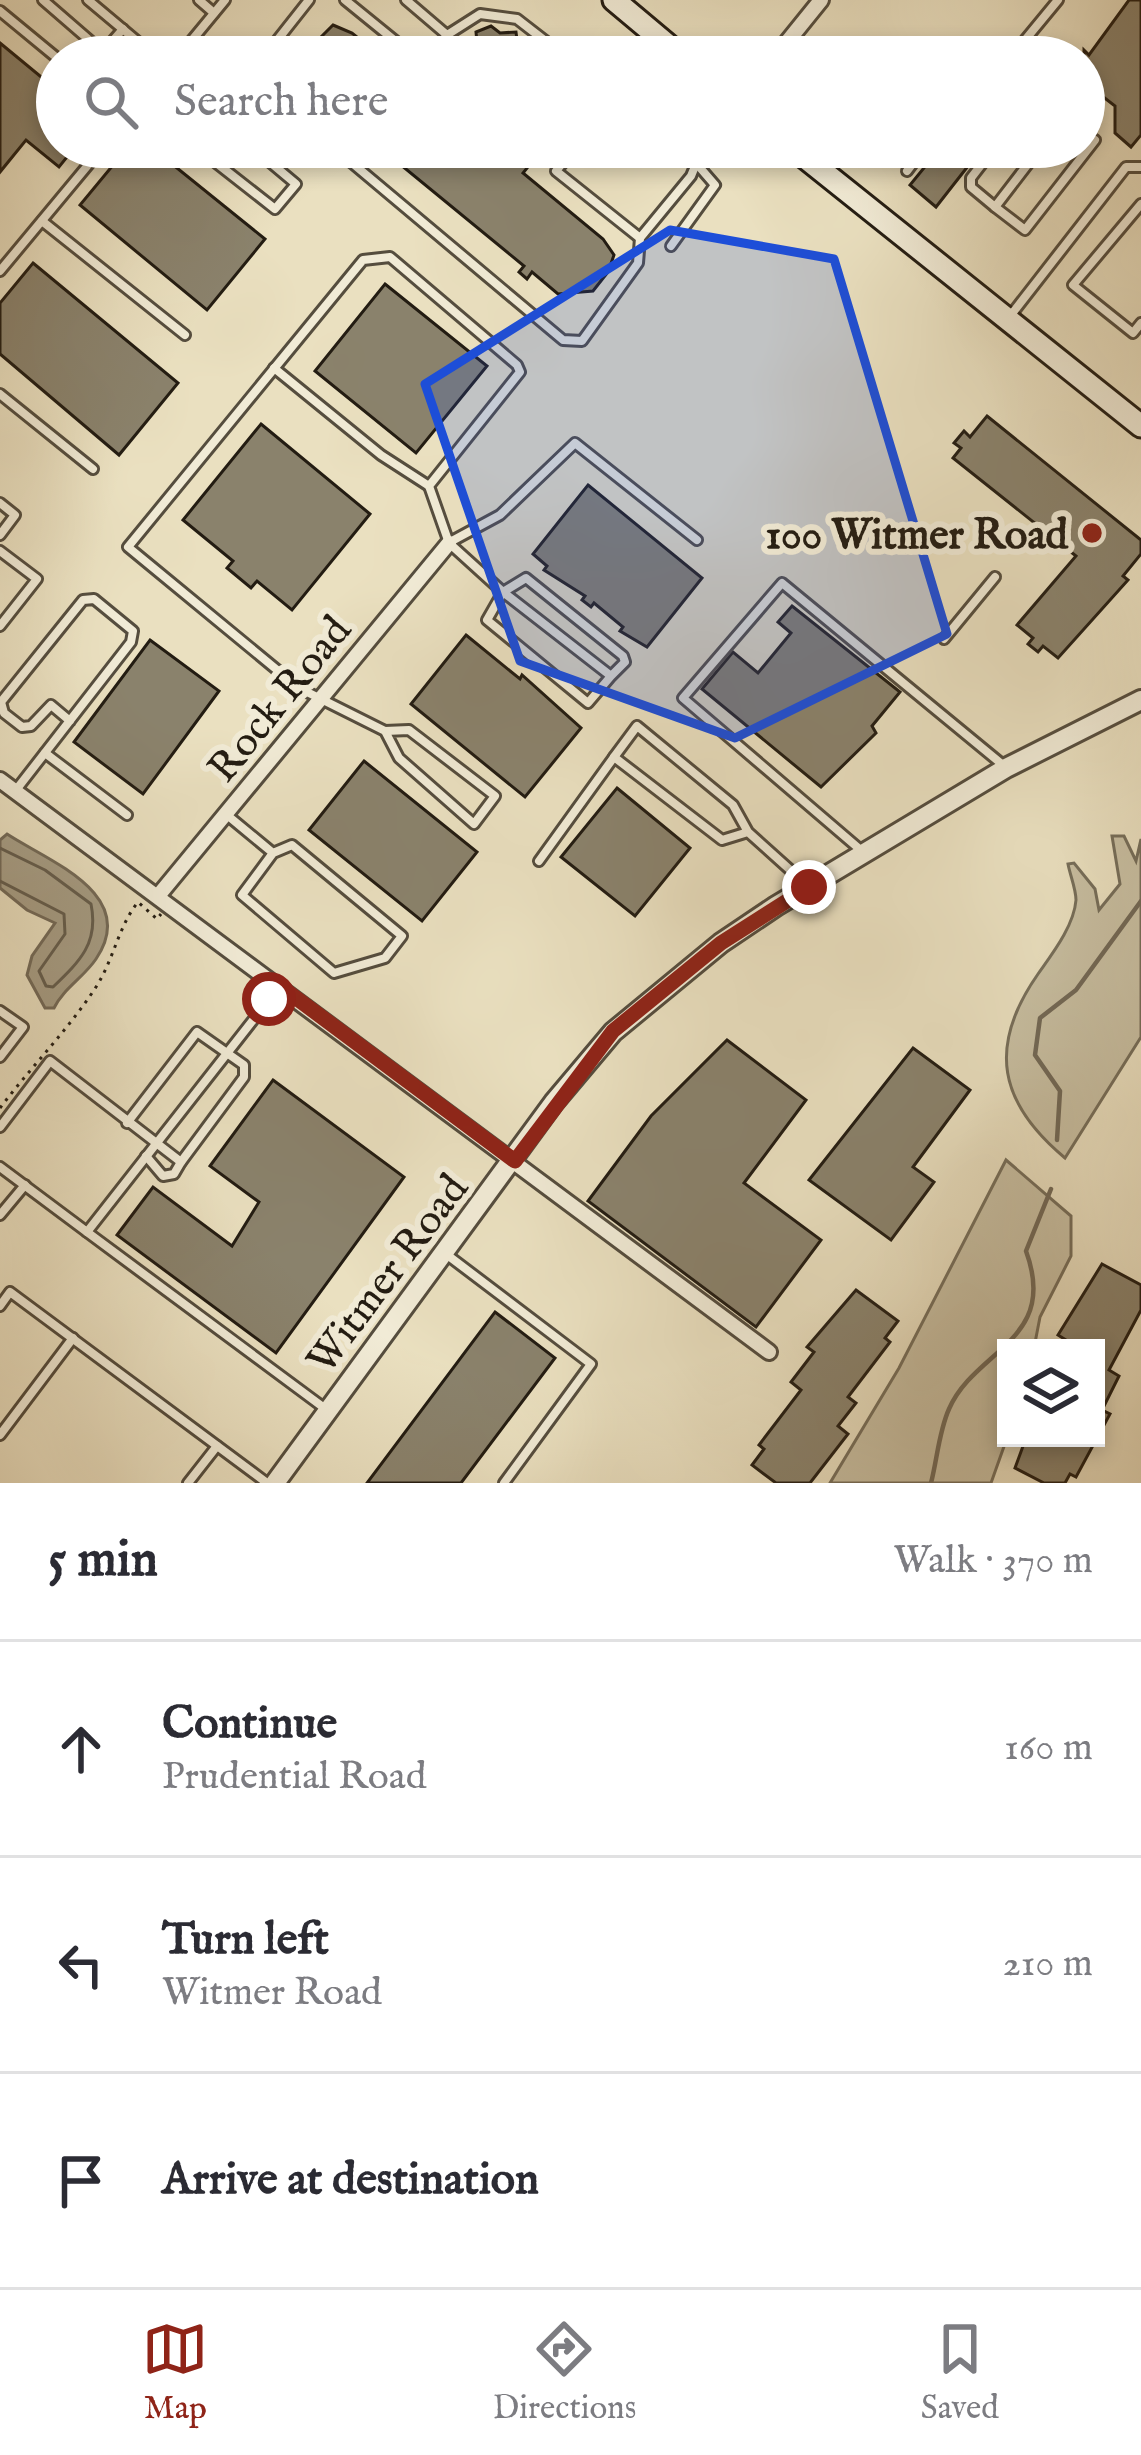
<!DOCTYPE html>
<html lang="en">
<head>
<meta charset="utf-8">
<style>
	body { margin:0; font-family:"IM FELL English",serif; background:#f7f7f7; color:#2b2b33 }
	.controls { position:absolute; right:36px; bottom:36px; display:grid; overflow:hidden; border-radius:0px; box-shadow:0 6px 18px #0003 }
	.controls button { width:108px; height:108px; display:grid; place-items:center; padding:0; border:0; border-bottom:3px solid #e1e1e2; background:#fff; color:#2b2b33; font:60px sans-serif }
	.stop { position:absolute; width:36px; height:36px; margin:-27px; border:9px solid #8f2418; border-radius:50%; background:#fff }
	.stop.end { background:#8f2418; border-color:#fff; box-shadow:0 3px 12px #0008 }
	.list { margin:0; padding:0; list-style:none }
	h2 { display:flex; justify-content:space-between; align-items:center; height:156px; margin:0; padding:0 48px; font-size:51px }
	h2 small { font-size:39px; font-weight:400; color:#7c7c81 }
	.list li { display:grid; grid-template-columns:78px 1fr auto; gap:36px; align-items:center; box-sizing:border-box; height:216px; padding:0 48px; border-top:3px solid #e1e1e2 }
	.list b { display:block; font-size:45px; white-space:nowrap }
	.list p { margin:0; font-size:39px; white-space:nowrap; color:#7c7c81 }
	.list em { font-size:39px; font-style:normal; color:#7c7c81 }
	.icon { flex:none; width:66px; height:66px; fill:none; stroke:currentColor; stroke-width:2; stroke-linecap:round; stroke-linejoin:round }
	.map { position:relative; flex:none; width:1141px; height:1483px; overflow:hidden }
	.search { position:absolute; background:#fff; box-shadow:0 6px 18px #0003; left:36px; right:36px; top:36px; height:132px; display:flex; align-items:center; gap:30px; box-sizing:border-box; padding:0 42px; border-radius:66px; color:#7c7c81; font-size:45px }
	.sheet { height:804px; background:#fff }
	nav { display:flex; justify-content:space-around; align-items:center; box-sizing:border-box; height:168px; border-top:3px solid #e1e1e2; background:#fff; font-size:33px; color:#7c7c81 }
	nav a { display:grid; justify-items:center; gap:6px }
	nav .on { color:#8f2418 }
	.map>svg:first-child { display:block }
</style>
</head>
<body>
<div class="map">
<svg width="1141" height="1483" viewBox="0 0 1141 1483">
	<rect width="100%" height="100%" fill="#eae0c0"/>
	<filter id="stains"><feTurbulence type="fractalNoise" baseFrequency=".00167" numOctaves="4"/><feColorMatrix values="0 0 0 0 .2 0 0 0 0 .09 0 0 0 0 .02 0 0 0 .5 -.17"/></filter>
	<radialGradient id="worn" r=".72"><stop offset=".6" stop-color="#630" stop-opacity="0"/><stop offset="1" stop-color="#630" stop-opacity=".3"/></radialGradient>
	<g fill="#c8bfa2" stroke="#766e5a" stroke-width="3">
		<path d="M1112,836H1124L1136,861L1141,839V1037L1065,1158C999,1103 987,1047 1038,974C1052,954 1074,926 1076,900C1076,889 1070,875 1068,864L1074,863L1095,889L1099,910L1120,884Z"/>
		<path d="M1006,1160L1071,1216V1256L1040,1317L1034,1348H1006L1007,1438L991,1483H830L899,1368Z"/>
	</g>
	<path fill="#a69d85" stroke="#726957" stroke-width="3" d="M7,834C48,861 140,894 96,959C84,977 63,989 54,1008H45L27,975L32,956L55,923L27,910L0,888V840Z"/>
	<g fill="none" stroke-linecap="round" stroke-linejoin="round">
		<path stroke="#645c4c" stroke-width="3" d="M0,848L45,870L91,904C99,943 80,961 53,987L46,986L39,971L65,934L64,914L0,881"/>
		<g stroke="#726957" stroke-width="4.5">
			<path d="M1057,1140L1060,1091L1035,1055L1040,1018L1076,990L1141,901"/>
			<path d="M931,1483C937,1460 939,1431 949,1409C975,1349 1059,1341 1026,1251L1051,1189"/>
		</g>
	</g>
	<g fill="#8a826c" stroke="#231c12" stroke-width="3">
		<path d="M1129,0H1141V135L1131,147L1115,133V106L1084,82V50L1089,55Z"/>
		<path d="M333,25L352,33L382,57H301Z"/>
		<path d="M491,26L500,33L516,32L518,48L529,57H466L477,43L476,32Z"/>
		<path d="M0,43L57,90V147H75L59,167L26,140L0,172Z"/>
		<path d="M128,147H151L265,239L207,310L80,205Z"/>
		<path d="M379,147H544L523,173L603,239L614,255L608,272L593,291L558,294L532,272L527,279L519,272L524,266Z"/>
		<path d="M941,147H983L936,207L910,185Z"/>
		<path d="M33,263L178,383L119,455L0,354V303Z"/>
		<path d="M385,284L487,366L416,453L315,371Z"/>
		<path d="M987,416L1141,540V554L1123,576L1128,580L1058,658L1043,646L1038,652L1028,644L1033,638L1017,625L1076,556L953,458L961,448L954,443L964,431L970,437Z"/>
		<path d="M261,424L370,514L292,610L257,581L251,588L227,568L233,561L183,520Z"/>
		<path d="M588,485L702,578L647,647L620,631L623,627L594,603L591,607L582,600L585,596L544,570L547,566L533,554Z"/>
		<path d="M792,606L900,692L872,726L876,733L821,787L702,689L733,652L758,673L791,633L778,622Z"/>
		<path d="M466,635L520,679L522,675L581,728L525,797L411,704Z"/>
		<path d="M150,640L219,691L143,794L74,742Z"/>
		<path d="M364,761L477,852L422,921L309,830Z"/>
		<path d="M617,788L690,848L635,916L561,857Z"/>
		<path d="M727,1040L806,1100L744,1183L821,1240L756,1327L588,1201L651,1116Z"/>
		<path d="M913,1048L970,1090L913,1167L934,1182L891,1240L809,1180Z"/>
		<path d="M273,1080L404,1177L276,1353L117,1235L153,1187L232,1246L259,1202L210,1166Z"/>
		<path d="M1102,1264L1141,1285V1310L1109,1370L1119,1376L1102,1410L1110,1414L1076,1477L1070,1474L1065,1483H1044L1015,1468L1026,1438H1096V1348H1062L1066,1340L1058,1335Z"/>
		<path d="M856,1290L898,1321L885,1338L890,1342L848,1397L856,1403L838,1426L848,1434L810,1483H776L752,1465L764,1449L759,1445L801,1390L791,1382L814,1352L807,1347Z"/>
		<path d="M495,1312L555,1358L461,1483H367Z"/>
	</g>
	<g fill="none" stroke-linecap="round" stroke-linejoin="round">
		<defs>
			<g id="service">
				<path d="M43,0L103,52L123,29"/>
				<path d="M88,0L156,57"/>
				<path d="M199,0L214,13"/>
				<path d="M345,0L415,57"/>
				<path d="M406,0L447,35L480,14L517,19L566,57"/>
				<path d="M0,11L57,58"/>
				<path d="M178,57L225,0"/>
				<path d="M264,57L309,0"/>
				<path d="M430,57L447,35"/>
				<path d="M1011,57L1058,0"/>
				<path d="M196,147L275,209L296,184L252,147"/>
				<path d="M333,147L563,340L582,341L638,263L640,238L691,176L703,147"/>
				<path d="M576,147L556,171L640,238"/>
				<path d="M995,147L971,178V187L995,207L1041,147"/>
				<path d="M907,171L925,147"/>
				<path d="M1141,204L1073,285L1133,333L1141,323"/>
				<path d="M995,207L1025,230L1095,140"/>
				<path d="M42,221L185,335"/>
				<path d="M671,246L715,185L682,147"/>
				<path d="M0,271L103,147"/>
				<path d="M1011,315L1126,167H1141"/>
				<path d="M274,368L381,455L429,486"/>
				<path d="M0,394L93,469"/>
				<path d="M0,503L15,515L0,535"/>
				<path d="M450,542L500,515L575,443L697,540"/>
				<path d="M0,551L37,579L0,626"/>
				<path d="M944,639L995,577"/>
				<path d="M385,731L409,730L495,796L474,824L399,758L385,731L299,688L128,547L363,260L390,257L517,365L520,372L429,486L449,543L503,592L487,620L588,703L611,676L503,592L526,578L623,656L625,662L611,676"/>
				<path d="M45,753L127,815"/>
				<path d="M16,790L131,642L133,631L94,599L83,600L1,702L4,713L22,727L31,726L51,705L70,721"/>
				<path d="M227,815L273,853L242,895L334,973L385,958L402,936L292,845L273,853"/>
				<path d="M748,832L722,840L614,757L637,726L733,805L748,832L808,886"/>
				<path d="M863,852L683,698L782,583L1003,765"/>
				<path d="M539,861L614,757"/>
				<path d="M0,1011L23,1027L0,1057"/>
				<path d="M0,1127L50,1061L181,1162L244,1077V1065L197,1032L127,1123"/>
				<path d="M146,1156L163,1176L174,1174L181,1162"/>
				<path d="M0,1167L87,1232L279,987"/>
				<path d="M0,1215L25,1185"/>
				<path d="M87,1232L327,1410"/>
				<path d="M446,1254L591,1364L504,1483"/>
				<path d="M0,1306L10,1292L267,1483"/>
				<path d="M0,1435L73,1338"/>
				<path d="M188,1483L217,1446"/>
			</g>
			<g id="minor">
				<path d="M775,57L821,0"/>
				<path d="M0,780L769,1352"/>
				<path d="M158,896L449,543"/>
			</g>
			<path id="tertiary" d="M275,1483L554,1102L613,1032L721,943L776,906L1006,768L1141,700"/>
			<g id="secondary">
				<path d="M614,0L682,57"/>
				<path d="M792,147L1141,426"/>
			</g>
		</defs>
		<use href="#service" stroke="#554d3e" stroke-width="14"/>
		<use href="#minor" stroke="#554d3e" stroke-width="20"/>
		<use href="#tertiary" stroke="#554d3e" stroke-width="24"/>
		<use href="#secondary" stroke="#231c12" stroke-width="27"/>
		<path stroke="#231c12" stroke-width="3" stroke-dasharray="3 6" stroke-linecap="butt" d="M0,1108C31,1067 68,1030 96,987C114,959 118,927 138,902L157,919L161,914"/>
		<use href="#service" stroke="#f1ebd6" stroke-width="8"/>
		<use href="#minor" stroke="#f1ebd6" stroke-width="14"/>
		<use href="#tertiary" stroke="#f1ebd6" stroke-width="18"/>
		<use href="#secondary" stroke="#f1ebd6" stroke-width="21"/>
	</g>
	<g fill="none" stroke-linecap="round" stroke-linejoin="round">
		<path stroke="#8f2418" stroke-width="15" d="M269,999L280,986L515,1161L613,1031L721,943L809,887"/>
	</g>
	<path fill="#1d4ed8" fill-opacity="0.2" stroke="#1d4ed8" stroke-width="9" stroke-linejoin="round" d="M670,230L834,259L947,634L735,738L520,661L425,384Z"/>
	<circle fill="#8f2418" stroke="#f1ebd6" stroke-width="4.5" cx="1092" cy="533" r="12"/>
	<g text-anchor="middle" stroke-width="12" stroke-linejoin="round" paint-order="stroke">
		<g font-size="42" font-weight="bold" fill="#231c12" stroke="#f1ebd6" text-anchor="end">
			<text x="1068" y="548">100 Witmer Road</text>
		</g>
		<g font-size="42" fill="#231c12" stroke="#f1ebd6">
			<text transform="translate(278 698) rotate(-51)" y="15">Rock Road</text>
			<text transform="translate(386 1273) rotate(-53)" y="15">Witmer Road</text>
		</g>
	</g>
	<rect width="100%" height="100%" filter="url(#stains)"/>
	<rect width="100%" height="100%" fill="url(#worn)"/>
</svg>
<div class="controls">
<button><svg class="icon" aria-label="layers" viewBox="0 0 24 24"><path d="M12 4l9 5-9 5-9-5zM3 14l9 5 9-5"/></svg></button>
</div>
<div class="stop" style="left:269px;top:999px"></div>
<div class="stop end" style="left:809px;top:887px"></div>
<div class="search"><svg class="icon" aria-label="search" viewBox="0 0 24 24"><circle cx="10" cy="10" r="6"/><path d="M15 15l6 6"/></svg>Search here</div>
</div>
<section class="sheet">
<h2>5 min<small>Walk · 370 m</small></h2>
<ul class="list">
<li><svg class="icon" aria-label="ahead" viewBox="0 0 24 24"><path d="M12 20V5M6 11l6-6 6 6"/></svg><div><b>Continue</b><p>Prudential Road</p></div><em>160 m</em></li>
<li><svg class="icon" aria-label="left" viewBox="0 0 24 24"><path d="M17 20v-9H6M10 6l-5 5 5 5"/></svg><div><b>Turn left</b><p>Witmer Road</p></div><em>210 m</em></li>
<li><svg class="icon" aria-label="arrive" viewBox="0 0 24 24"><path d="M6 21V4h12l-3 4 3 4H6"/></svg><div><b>Arrive at destination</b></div></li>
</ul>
</section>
<nav>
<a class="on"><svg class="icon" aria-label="map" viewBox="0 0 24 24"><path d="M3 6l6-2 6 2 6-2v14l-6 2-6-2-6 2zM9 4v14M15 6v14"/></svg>Map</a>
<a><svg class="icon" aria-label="directions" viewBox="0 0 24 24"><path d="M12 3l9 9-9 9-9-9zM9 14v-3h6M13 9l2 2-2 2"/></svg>Directions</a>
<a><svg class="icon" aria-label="saved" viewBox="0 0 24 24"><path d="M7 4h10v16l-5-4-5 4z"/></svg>Saved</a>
</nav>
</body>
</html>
